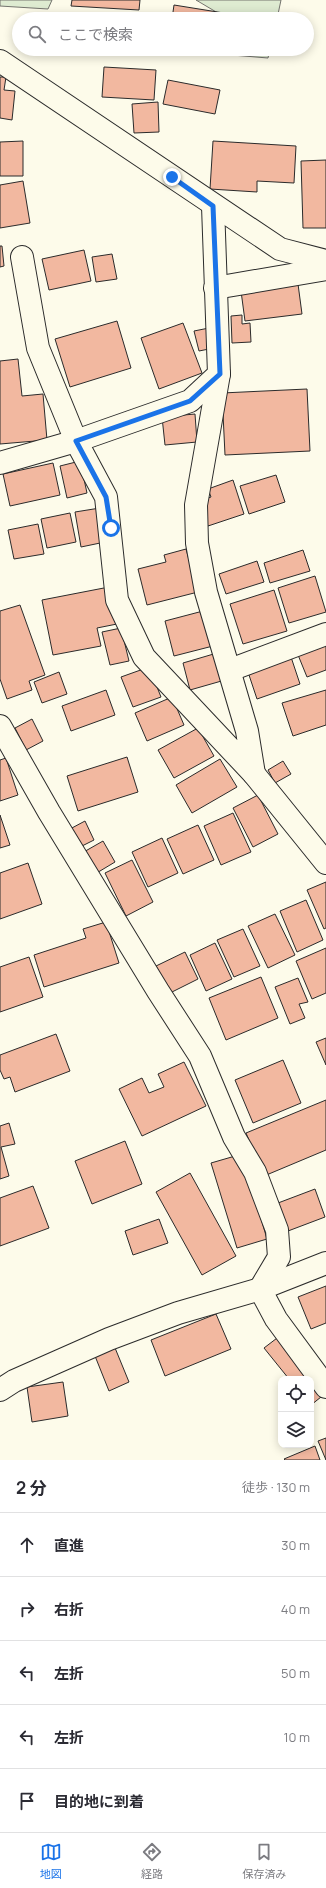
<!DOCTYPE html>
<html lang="ja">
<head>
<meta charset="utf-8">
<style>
	body { margin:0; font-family:Manrope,"Noto Sans JP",sans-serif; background:#f7f7f7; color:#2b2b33 }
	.controls { position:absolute; right:12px; bottom:12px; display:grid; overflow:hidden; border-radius:8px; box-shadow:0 2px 10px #0003 }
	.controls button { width:36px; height:36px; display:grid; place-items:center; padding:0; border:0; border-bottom:1px solid #e1e1e2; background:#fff; color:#2b2b33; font:20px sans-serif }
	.stop { position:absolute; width:12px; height:12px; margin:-9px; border:3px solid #1a73e8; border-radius:50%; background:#fff }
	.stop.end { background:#1a73e8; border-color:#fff; box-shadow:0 1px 4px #0008 }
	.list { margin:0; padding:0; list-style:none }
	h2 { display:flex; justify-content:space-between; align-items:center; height:52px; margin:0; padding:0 16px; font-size:17px }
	h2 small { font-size:13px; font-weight:400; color:#7c7c81 }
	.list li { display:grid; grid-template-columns:26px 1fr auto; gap:12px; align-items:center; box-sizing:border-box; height:64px; padding:0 16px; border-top:1px solid #e1e1e2 }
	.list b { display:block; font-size:15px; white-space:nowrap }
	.list em { font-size:13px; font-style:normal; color:#7c7c81 }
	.icon { flex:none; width:22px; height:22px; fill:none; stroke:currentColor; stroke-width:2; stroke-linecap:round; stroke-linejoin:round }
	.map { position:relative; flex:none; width:326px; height:1460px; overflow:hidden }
	.search { position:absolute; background:#fff; box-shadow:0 2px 10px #0003; left:12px; right:12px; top:12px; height:44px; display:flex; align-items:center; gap:10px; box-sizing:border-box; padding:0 14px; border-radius:22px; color:#7c7c81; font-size:15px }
	.sheet { height:372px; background:#fff }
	nav { display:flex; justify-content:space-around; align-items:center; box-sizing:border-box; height:56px; border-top:1px solid #e1e1e2; background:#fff; font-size:11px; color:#7c7c81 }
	nav a { display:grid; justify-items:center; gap:2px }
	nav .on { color:#1a73e8 }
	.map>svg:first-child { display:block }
</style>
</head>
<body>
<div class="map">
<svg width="326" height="1460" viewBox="0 0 326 1460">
	<rect width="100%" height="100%" fill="#fdfbea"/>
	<g fill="#deebd1" stroke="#74746e">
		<path d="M0,0H52L48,9L0,6Z"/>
		<path d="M196,0H281L277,19H228Z"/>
		<path d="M233,49H270L268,58L232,55Z"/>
	</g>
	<g fill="#f2b8a0" stroke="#2b2b2b">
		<path d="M72,0H140L139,10L71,6Z"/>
		<path d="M174,5L230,14V19H172Z"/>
		<path d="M104,67L156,70L154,100L102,97Z"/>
		<path d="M0,77H6L4,90L15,91L12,120L0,118Z"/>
		<path d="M168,80L220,90L215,114L163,104Z"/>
		<path d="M158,102L159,132L134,133L132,104Z"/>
		<path d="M23,141V176H0V142Z"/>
		<path d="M213,141L296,146L294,183L257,181V192L210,189Z"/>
		<path d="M326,160V228H303L301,161Z"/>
		<path d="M23,181L30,223L0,228V185Z"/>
		<path d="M0,246H2L4,266L0,267Z"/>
		<path d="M84,250L91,281L49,290L42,259Z"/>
		<path d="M112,254L117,279L96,282L92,257Z"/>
		<path d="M298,284L302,314L245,321L241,291Z"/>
		<path d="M242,315V324L250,323L251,342L232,343L231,316Z"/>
		<path d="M117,321L131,368L70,387L55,339Z"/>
		<path d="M183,323L202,373L159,389L141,338Z"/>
		<path d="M209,328L214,348L199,351L194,331Z"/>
		<path d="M18,359L22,396L43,394L47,440L0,444V361Z"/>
		<path d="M307,389L310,451L225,455L222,393Z"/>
		<path d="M195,414L197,442L165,445L162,417Z"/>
		<path d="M80,461L87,493L67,498L60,466Z"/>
		<path d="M53,463L60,495L10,506L3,474Z"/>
		<path d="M276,475L285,502L249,514L240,486Z"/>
		<path d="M233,480L244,514L208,526L200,501L211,497L208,489Z"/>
		<path d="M100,508L105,542L81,547L75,512Z"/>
		<path d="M70,513L76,542L47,548L41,519Z"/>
		<path d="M38,524L44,554L14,559L8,530Z"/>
		<path d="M186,549L198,592L147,605L138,569L166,562L164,555Z"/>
		<path d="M303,550L310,571L270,583L264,563Z"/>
		<path d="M257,561L264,582L226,594L219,574Z"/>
		<path d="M315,576L326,612L289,623L278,588Z"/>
		<path d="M109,587L117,624L97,628L101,646L53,655L42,600Z"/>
		<path d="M274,590L287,631L243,644L230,604Z"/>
		<path d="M20,605L45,675L29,681L32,690L7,699L0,679V611Z"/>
		<path d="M203,611L213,646L174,656L165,621Z"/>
		<path d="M121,628L129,661L110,665L102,632Z"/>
		<path d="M326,638V670L307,677L296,650Z"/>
		<path d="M217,653L225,680L190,690L183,663Z"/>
		<path d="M291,657L300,684L257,699L248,672Z"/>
		<path d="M149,667L161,697L133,707L121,677Z"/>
		<path d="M59,672L67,694L42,703L34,682Z"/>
		<path d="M106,690L115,715L71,731L62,706Z"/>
		<path d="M326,690V725L293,736L282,703Z"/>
		<path d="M172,697L184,725L147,741L135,713Z"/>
		<path d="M32,719L43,741L26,750L15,728Z"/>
		<path d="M198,728L214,756L174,778L158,750Z"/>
		<path d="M127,757L138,792L78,811L67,776Z"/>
		<path d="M6,758L18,795L0,801V760Z"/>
		<path d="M220,759L237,787L192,813L176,785Z"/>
		<path d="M283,761L291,774L275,783L268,770Z"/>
		<path d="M258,795L278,834L253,847L233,808Z"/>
		<path d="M233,813L251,852L221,865L204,826Z"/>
		<path d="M0,815L10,845L0,848Z"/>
		<path d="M85,821L94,840L80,847L70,829Z"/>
		<path d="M198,825L214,860L183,874L167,839Z"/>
		<path d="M162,838L178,873L148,887L132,852Z"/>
		<path d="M103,841L115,862L95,874L82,853Z"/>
		<path d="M132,860L153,902L126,916L105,873Z"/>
		<path d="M28,863L42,904L0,919V873Z"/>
		<path d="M326,882V928L324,929L307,890Z"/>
		<path d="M306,900L323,940L297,952L280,911Z"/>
		<path d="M275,914L295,955L268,968L248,926Z"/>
		<path d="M106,922L119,963L44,987L34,955L86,938L83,929Z"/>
		<path d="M243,929L260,966L234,977L217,940Z"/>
		<path d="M215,943L232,979L206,991L190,955Z"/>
		<path d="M326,948V993L312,999L296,961Z"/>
		<path d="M185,952L198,979L170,993L156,966Z"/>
		<path d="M29,957L43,997L0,1012V967Z"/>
		<path d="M261,977L278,1018L226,1040L209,998Z"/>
		<path d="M298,978L308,1002L299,1004L305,1018L290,1024L275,987Z"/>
		<path d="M56,1034L70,1071L15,1092L10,1077L4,1079L0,1070V1055Z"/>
		<path d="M326,1038V1065L316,1042Z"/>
		<path d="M283,1060L301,1103L253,1123L235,1080Z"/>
		<path d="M184,1062L206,1106L142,1136L119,1089L142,1078L149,1093L164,1087L158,1074Z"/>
		<path d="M326,1100V1150L264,1176L246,1133Z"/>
		<path d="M9,1123L15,1144L1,1147L9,1176L0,1179V1126Z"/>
		<path d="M125,1141L142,1184L92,1204L75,1161Z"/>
		<path d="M242,1154L267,1239L237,1248L211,1163Z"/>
		<path d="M190,1173L236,1256L202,1275L156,1192Z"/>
		<path d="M33,1186L49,1228L0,1246V1198Z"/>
		<path d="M315,1189L325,1217L288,1231L278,1203Z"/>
		<path d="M159,1219L168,1243L133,1255L125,1231Z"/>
		<path d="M326,1286V1323L311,1329L298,1297Z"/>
		<path d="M216,1314L231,1349L165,1376L151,1340Z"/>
		<path d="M281,1335L326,1393L311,1405V1379H289L264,1348Z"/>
		<path d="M113,1343L129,1382L109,1391L93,1351Z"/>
		<path d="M63,1382L68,1416L32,1422L27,1387Z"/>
		<path d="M326,1438V1460L318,1441Z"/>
		<path d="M315,1446L320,1460H285L284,1459Z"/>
	</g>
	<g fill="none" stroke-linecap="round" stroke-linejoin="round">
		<defs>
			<g id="minor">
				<path d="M0,61L280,249L326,261"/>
				<path d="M22,257L38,348L76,441L106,497L117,600L144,657L254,774L247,731L206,592L197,543L196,505L219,374"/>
				<path d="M215,288L326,269"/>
				<path d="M0,463L76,441L190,401L219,374L213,206"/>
				<path d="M230,670L326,634"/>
				<path d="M0,726L49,812L158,991L200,1056L234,1137L255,1172L277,1230L279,1257L260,1289L276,1319L326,1387"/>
				<path d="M254,774L326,863"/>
				<path d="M0,1390L14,1381L109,1339L178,1313L260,1289L326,1263"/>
			</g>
		</defs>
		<use href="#minor" stroke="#2b2b2b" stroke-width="24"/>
		<use href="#minor" stroke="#fdfbea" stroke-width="22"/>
	</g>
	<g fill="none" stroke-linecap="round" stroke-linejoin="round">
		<path stroke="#1a73e8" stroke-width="5" d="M111,528L106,497L76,441L190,401L220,374L213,206L172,177"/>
	</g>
</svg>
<div class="controls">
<button><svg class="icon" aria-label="locate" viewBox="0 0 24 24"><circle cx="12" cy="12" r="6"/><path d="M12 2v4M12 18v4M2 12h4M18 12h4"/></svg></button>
<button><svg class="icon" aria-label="layers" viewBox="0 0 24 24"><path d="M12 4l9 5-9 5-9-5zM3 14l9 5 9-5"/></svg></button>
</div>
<div class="stop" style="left:111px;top:528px"></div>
<div class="stop end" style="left:172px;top:177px"></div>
<div class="search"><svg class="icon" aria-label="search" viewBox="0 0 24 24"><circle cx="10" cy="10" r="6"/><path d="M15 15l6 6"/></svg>ここで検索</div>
</div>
<section class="sheet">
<h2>2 分<small>徒歩 · 130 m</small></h2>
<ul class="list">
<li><svg class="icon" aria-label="ahead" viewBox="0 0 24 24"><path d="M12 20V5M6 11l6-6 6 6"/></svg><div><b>直進</b></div><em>30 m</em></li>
<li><svg class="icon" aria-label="right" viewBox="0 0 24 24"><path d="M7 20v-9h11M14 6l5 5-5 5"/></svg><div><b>右折</b></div><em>40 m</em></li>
<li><svg class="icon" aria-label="left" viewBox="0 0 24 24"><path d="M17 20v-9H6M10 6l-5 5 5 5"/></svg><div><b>左折</b></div><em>50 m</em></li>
<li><svg class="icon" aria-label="left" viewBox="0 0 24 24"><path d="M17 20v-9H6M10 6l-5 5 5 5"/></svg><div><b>左折</b></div><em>10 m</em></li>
<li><svg class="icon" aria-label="arrive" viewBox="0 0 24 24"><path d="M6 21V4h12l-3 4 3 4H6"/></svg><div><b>目的地に到着</b></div></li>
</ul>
</section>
<nav>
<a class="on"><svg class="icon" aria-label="map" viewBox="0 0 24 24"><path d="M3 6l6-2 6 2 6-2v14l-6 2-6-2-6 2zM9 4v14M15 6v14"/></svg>地図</a>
<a><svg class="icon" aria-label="directions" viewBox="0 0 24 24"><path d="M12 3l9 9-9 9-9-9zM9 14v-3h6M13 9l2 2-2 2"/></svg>経路</a>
<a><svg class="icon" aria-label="saved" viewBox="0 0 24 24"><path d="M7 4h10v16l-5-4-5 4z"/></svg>保存済み</a>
</nav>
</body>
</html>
